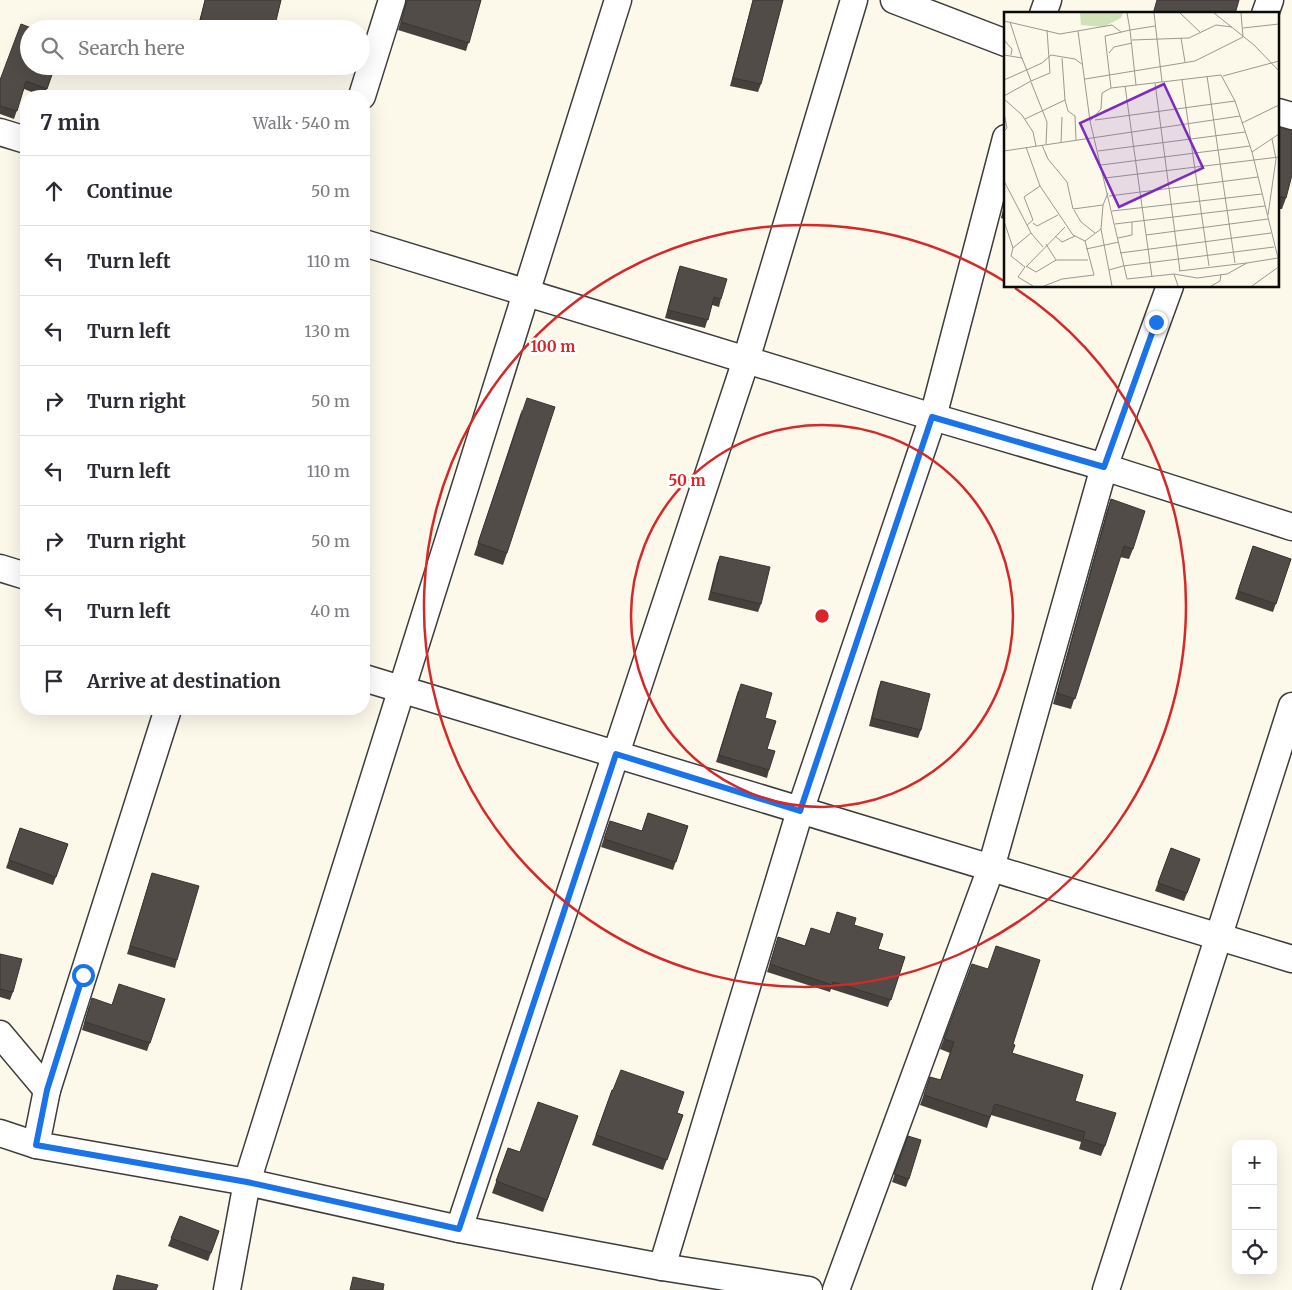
<!DOCTYPE html>
<html lang="en">
<head>
<meta charset="utf-8">
<style>
	body { margin:0; font-family:Merriweather,serif; background:#f7f7f7; color:#2b2b33 }
	.controls { position:absolute; right:15px; bottom:15px; display:grid; overflow:hidden; border-radius:10px; box-shadow:0 5px 20px #0002 }
	.controls button { width:45px; height:45px; display:grid; place-items:center; padding:0; border:0; border-bottom:1px solid #e1e1e2; background:#fff; color:#2b2b33; font:25px sans-serif }
	.stop { position:absolute; width:15px; height:15px; margin:-11px; border:4px solid #1a73e8; border-radius:50%; background:#fff }
	.stop.end { background:#1a73e8; border-color:#fff; box-shadow:0 1px 5px #0008 }
	.list { margin:0; padding:0; list-style:none }
	h2 { display:flex; justify-content:space-between; align-items:center; height:65px; margin:0; padding:0 20px; font-size:21px }
	h2 small { font-size:16px; font-weight:400; color:#7c7c81 }
	.list li { display:grid; grid-template-columns:32px 1fr auto; gap:15px; align-items:center; box-sizing:border-box; height:70px; padding:0 20px; border-top:1px solid #e1e1e2 }
	.list b { display:block; font-size:19px; white-space:nowrap }
	.list em { font-size:16px; font-style:normal; color:#7c7c81 }
	.icon { flex:none; width:28px; height:28px; fill:none; stroke:currentColor; stroke-width:2; stroke-linecap:round; stroke-linejoin:round }
	.map { position:relative; flex:none; width:1292px; height:1290px; overflow:hidden }
	.search { position:absolute; background:#fff; box-shadow:0 5px 20px #0002; left:20px; top:20px; width:350px; height:55px; display:flex; align-items:center; gap:12px; box-sizing:border-box; padding:0 18px; border-radius:28px; color:#7c7c81; font-size:19px }
	.panel { position:absolute; background:#fff; box-shadow:0 5px 20px #0002; left:20px; top:90px; width:350px; height:625px; border-radius:20px }
	.map>svg:first-child { display:block }
</style>
</head>
<body>
<div class="map">
<svg width="1292" height="1290" viewBox="0 0 1292 1290">
	<rect width="100%" height="100%" fill="#fcf8ea"/>
	<g fill="none" stroke-linecap="round" stroke-linejoin="round">
		<defs>
			<g id="street">
				<path d="M894,0L1006,43"/>
				<path d="M1043,14L1048,0"/>
				<path d="M1265,14L1270,0"/>
				<path d="M362,96L392,0"/>
				<path d="M1278,112L1292,116"/>
				<path d="M0,132L26,140"/>
				<path d="M364,243L933,417L1104,467L1292,527"/>
				<path d="M0,568L26,576"/>
				<path d="M364,678L1292,959"/>
				<path d="M0,1034L47,1090L36,1145L247,1182L459,1229L662,1267L809,1290"/>
				<path d="M47,1090L168,709"/>
				<path d="M0,1133L36,1145"/>
				<path d="M459,1229L746,360L854,0"/>
				<path d="M662,1267L800,811L933,417L1006,138"/>
				<path d="M227,1290L247,1182L618,0"/>
				<path d="M836,1290L991,868L1104,467L1170,286"/>
				<path d="M1106,1290L1292,706"/>
			</g>
		</defs>
		<use href="#street" stroke="#3d3d3d" stroke-width="29"/>
		<use href="#street" stroke="#fff" stroke-width="26"/>
	</g>
	<g fill="#47413e">
		<path d="M205,0H281L274,29H197Z"/>
		<path d="M407,0H481L466,51L398,30Z"/>
		<path d="M753,0H783L761,84L758,92L730,86Z"/>
		<path d="M55,66L44,96H42L24,89L14,119L0,114V80Z"/>
		<path d="M249,66H263L262,70Z"/>
		<path d="M1278,127L1286,198L1282,209H1278Z"/>
		<path d="M1006,198V220L1001,218Z"/>
		<path d="M680,266L721,299L719,307L712,305L705,328L665,318L677,274Z"/>
		<path d="M522,409L507,553L503,565L474,555Z"/>
		<path d="M1111,499L1133,549L1129,559L1120,557L1071,709L1053,704L1107,510Z"/>
		<path d="M1253,546L1291,559L1273,612L1235,599Z"/>
		<path d="M720,556L761,604L758,612L708,600L717,563Z"/>
		<path d="M881,681L921,730L918,738L869,726L878,689Z"/>
		<path d="M738,691L765,718L769,770L767,778L716,762Z"/>
		<path d="M648,813L688,826L673,870L601,847L610,821L642,831Z"/>
		<path d="M20,828L68,844L53,885L6,868Z"/>
		<path d="M1171,848L1200,859L1184,901L1155,891Z"/>
		<path d="M152,873L177,960L175,968L127,954Z"/>
		<path d="M854,925L878,949L905,957L888,1007L831,989L830,992L767,972L778,937L805,946L829,934Z"/>
		<path d="M0,954L13,992L10,1000L0,997Z"/>
		<path d="M972,964L1013,1044L1012,1053L1075,1101L1105,1146L1101,1156L1079,1149L1081,1142L991,1115L987,1128L920,1105L930,1077L940,1080L950,1053L940,1049Z"/>
		<path d="M165,999L147,1051L82,1030L89,1006L112,1005Z"/>
		<path d="M612,1090L683,1115L663,1170L592,1145Z"/>
		<path d="M578,1116L543,1212L492,1193L508,1148L520,1152Z"/>
		<path d="M908,1136L909,1179L906,1187L892,1182Z"/>
		<path d="M180,1216L219,1231L208,1261L168,1246Z"/>
	</g>
	<g fill="#524c48" stroke="#393532">
		<path d="M205,0H281L274,29H198Z"/>
		<path d="M407,0H481L469,43L401,22Z"/>
		<path d="M753,0H783L761,84L733,78Z"/>
		<path d="M1157,0H1239L1235,14H1153Z"/>
		<path d="M21,24L34,29H29V66H55L47,89L26,81L17,111L0,106V80Z"/>
		<path d="M1278,127L1292,131V175L1286,198L1278,196Z"/>
		<path d="M680,266L727,279L721,299L714,297L708,320L668,310Z"/>
		<path d="M527,398L555,407L507,553L478,543Z"/>
		<path d="M1111,499L1145,511L1133,549L1124,546L1075,699L1057,693Z"/>
		<path d="M1253,546L1291,559L1276,604L1238,591Z"/>
		<path d="M720,556L770,567L761,604L711,592Z"/>
		<path d="M881,681L930,694L921,730L872,718Z"/>
		<path d="M741,684L772,693L765,718L776,721L767,749L775,751L769,770L719,755Z"/>
		<path d="M648,813L688,826L676,862L604,839L610,821L642,831Z"/>
		<path d="M20,828L68,844L56,877L9,860Z"/>
		<path d="M1171,848L1200,859L1187,893L1158,883Z"/>
		<path d="M152,873L199,886L177,960L130,946Z"/>
		<path d="M837,912L856,918L854,925L883,934L878,949L905,957L891,1000L833,982L832,985L770,964L778,937L805,946L811,928L830,934Z"/>
		<path d="M996,946L1040,960L1013,1044L1015,1045L1012,1053L1083,1075L1075,1101L1116,1113L1105,1146L1083,1139L1085,1132L995,1104L990,1117L924,1095L930,1077L941,1080L954,1042L944,1039L972,964L988,969Z"/>
		<path d="M0,954L22,959L13,992L0,989Z"/>
		<path d="M119,984L165,999L150,1043L85,1022L92,998L112,1005Z"/>
		<path d="M621,1070L684,1092L677,1113L683,1115L667,1160L596,1135L612,1090H613Z"/>
		<path d="M538,1102L578,1116L547,1200L496,1181L508,1148L520,1152Z"/>
		<path d="M908,1136L921,1140L909,1179L894,1174Z"/>
		<path d="M180,1216L219,1231L211,1253L171,1238Z"/>
		<path d="M117,1275L158,1285L156,1290H113Z"/>
		<path d="M353,1277L384,1284L383,1290H350Z"/>
	</g>
	<g fill="none" stroke-linecap="round" stroke-linejoin="round">
		<path stroke="#1a73e8" stroke-width="6" d="M83,975L47,1090L36,1145L247,1182L459,1229L616,754L800,811L932,417L1104,467L1156,322"/>
	</g>
	<g fill="none" stroke="#d62828" stroke-width="2.5">
		<circle cx="822" cy="616" r="191"/>
		<path d="M1015 288A381 381 0 1 1 1004 281"/>
	</g>
	<g transform="translate(1004 12)">
		<rect width="275" height="275" fill="#fcf8ea"/>
		<path d="M76,1H119L117,6L99,15L77,13Z" fill="#cfe2b9"/>
		<path fill="none" stroke="#9b9990" stroke-width="1" d="M150,1L158,70M176,1L197,21M210,1L250,33L275,59M0,9L56,22L108,13L117,20M6,10L18,47M239,16L275,12M74,19L86,109M177,26L181,50M0,28L8,37L7,43M128,28L185,26L212,13L228,15M105,41L110,35L128,31M0,43L18,46L27,69L0,84M58,46L61,88M203,64L231,251M219,64L275,49M81,67L191,49L239,25L237,1M0,68L38,51L47,43L71,47L79,53M178,68L205,254M27,69L46,61L43,18M27,70L43,110L42,132M151,71L176,259M132,73L126,18L151,14M121,74L148,265M107,76L101,24L126,18L123,1M0,87L18,103L29,120L32,134M0,101L3,116L0,119M21,107L61,88L64,99L71,104L72,128M91,108L231,89M238,111L275,93M57,131L58,105M38,133L44,147L63,170L69,197L99,193M22,135L36,174M0,139L236,104M94,139L241,120M248,140L275,122M97,153L246,134M101,166L275,145M0,169L23,213M104,181L99,193L97,217L108,274M105,184L254,165M70,198L77,210L91,221M108,199L258,182M264,203L272,147L268,127M0,209L9,236L7,244L21,255L14,265L29,274M29,211L33,214L54,203M111,212L261,194M27,221L39,235M142,223L264,207M51,224L58,230L71,224M114,226L128,223V210M42,232L52,248M9,236L27,221L23,213L29,208L20,185L36,174L69,223L81,229L97,217M82,237L115,230M116,241L267,221M22,254L32,260L52,248H84M22,255L61,215M105,258L119,254L270,235M175,259L243,251M170,262L193,266L223,262L243,251L274,246M40,274L58,267L90,263L81,229M174,274L170,262L123,267L86,109L97,97L98,81L107,76L217,63L231,89L248,140L274,246V274M207,274L216,269L217,262M248,274L273,256"/>
		<path fill="#7b2cbf" fill-opacity="0.15" stroke="#7b2cbf" stroke-width="2.5" d="M160,72L199,156L115,195L76,111Z"/>
		<rect width="275" height="275" fill="none" stroke="#0a0a0a" stroke-width="2.5"/>
	</g>
	<circle cx="822" cy="616" r="8" fill="#d62828" stroke="#fff" stroke-width="2.5"/>
	<g font-size="15" text-anchor="middle" font-weight="bold" fill="#d62828" stroke="#fff" stroke-width="5" stroke-linejoin="round" paint-order="stroke">
		<text x="553" y="352">100 m</text>
		<text x="687" y="486">50 m</text>
	</g>
</svg>
<div class="controls">
<button>+</button>
<button>−</button>
<button><svg class="icon" aria-label="locate" viewBox="0 0 24 24"><circle cx="12" cy="12" r="6"/><path d="M12 2v4M12 18v4M2 12h4M18 12h4"/></svg></button>
</div>
<div class="stop" style="left:83px;top:975px"></div>
<div class="stop end" style="left:1156px;top:322px"></div>
<div class="search"><svg class="icon" aria-label="search" viewBox="0 0 24 24"><circle cx="10" cy="10" r="6"/><path d="M15 15l6 6"/></svg>Search here</div>
<section class="panel">
<h2>7 min<small>Walk · 540 m</small></h2>
<ul class="list">
<li><svg class="icon" aria-label="ahead" viewBox="0 0 24 24"><path d="M12 20V5M6 11l6-6 6 6"/></svg><div><b>Continue</b></div><em>50 m</em></li>
<li><svg class="icon" aria-label="left" viewBox="0 0 24 24"><path d="M17 20v-9H6M10 6l-5 5 5 5"/></svg><div><b>Turn left</b></div><em>110 m</em></li>
<li><svg class="icon" aria-label="left" viewBox="0 0 24 24"><path d="M17 20v-9H6M10 6l-5 5 5 5"/></svg><div><b>Turn left</b></div><em>130 m</em></li>
<li><svg class="icon" aria-label="right" viewBox="0 0 24 24"><path d="M7 20v-9h11M14 6l5 5-5 5"/></svg><div><b>Turn right</b></div><em>50 m</em></li>
<li><svg class="icon" aria-label="left" viewBox="0 0 24 24"><path d="M17 20v-9H6M10 6l-5 5 5 5"/></svg><div><b>Turn left</b></div><em>110 m</em></li>
<li><svg class="icon" aria-label="right" viewBox="0 0 24 24"><path d="M7 20v-9h11M14 6l5 5-5 5"/></svg><div><b>Turn right</b></div><em>50 m</em></li>
<li><svg class="icon" aria-label="left" viewBox="0 0 24 24"><path d="M17 20v-9H6M10 6l-5 5 5 5"/></svg><div><b>Turn left</b></div><em>40 m</em></li>
<li><svg class="icon" aria-label="arrive" viewBox="0 0 24 24"><path d="M6 21V4h12l-3 4 3 4H6"/></svg><div><b>Arrive at destination</b></div></li>
</ul>
</section>
</div>
</body>
</html>
